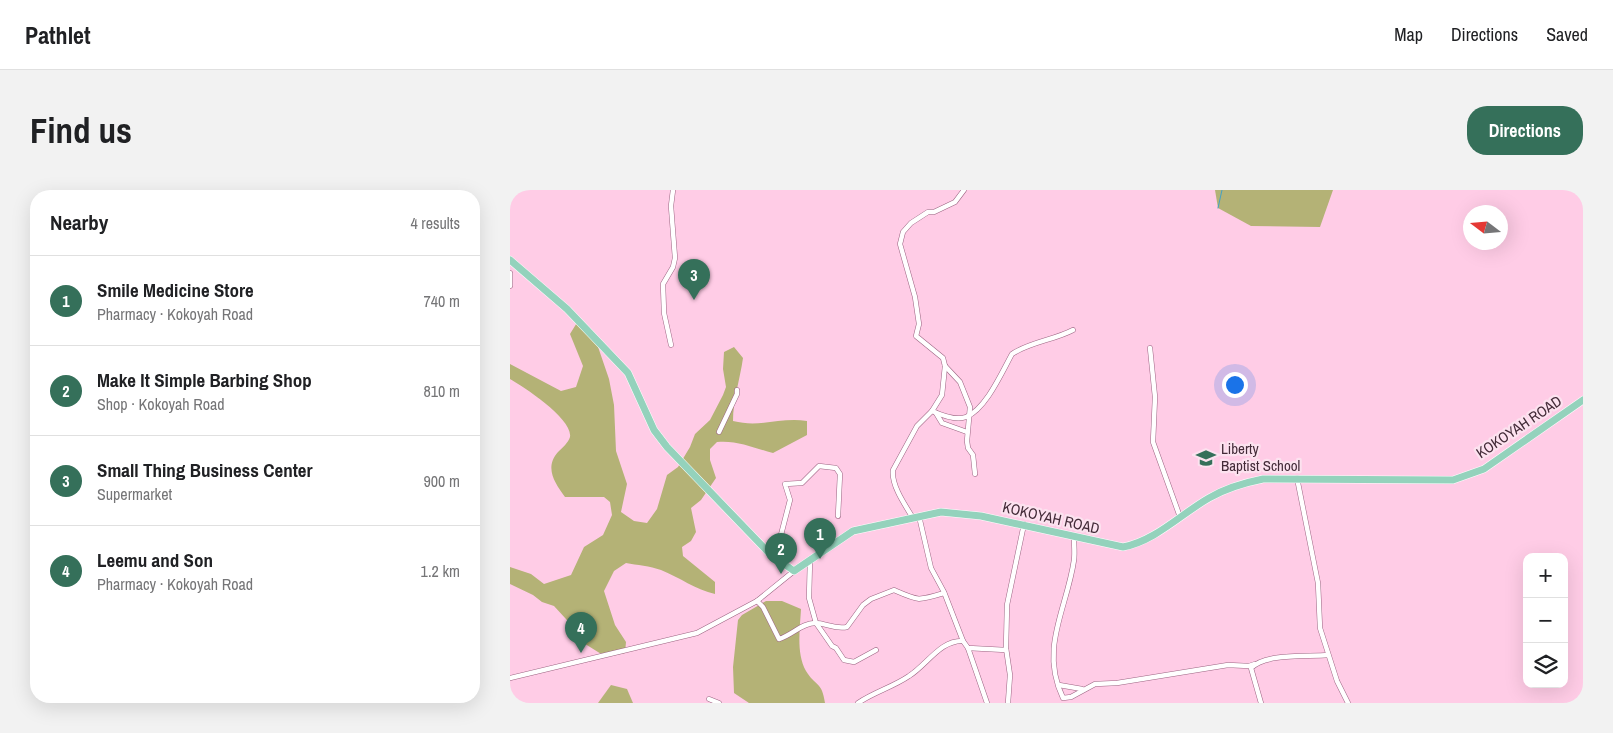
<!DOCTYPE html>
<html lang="en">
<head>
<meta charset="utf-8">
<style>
	body { margin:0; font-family:"Archivo Narrow",sans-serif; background:#f2f2f2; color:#202124 }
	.controls { position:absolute; right:15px; bottom:15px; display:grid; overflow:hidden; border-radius:10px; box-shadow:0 5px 20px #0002 }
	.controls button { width:45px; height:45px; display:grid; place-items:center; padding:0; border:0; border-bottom:1px solid #e0e0e0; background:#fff; color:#202124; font:25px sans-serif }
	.compass { position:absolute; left:953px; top:15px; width:45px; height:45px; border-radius:50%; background:#fff; box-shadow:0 5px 20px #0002; rotate:286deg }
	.you { position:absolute; left:724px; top:194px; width:18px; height:18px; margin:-12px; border:4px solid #fff; border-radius:50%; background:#1a73e8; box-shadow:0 0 0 8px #1a73e833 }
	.badge { display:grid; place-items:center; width:32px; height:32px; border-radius:50%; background:#35705a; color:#fff; font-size:16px; font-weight:700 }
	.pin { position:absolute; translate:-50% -41px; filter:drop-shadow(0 1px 2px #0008) }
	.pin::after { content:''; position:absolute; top:26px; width:18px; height:15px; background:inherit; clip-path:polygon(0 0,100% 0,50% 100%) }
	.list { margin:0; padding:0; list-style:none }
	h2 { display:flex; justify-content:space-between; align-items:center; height:65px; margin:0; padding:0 20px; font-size:21px }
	h2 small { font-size:16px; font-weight:400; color:#757577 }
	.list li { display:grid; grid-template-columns:32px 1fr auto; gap:15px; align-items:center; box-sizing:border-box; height:90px; padding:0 20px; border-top:1px solid #e0e0e0 }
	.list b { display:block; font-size:19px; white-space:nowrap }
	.list p { margin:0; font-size:16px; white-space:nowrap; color:#757577 }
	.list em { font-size:16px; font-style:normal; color:#757577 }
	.icon { flex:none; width:28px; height:28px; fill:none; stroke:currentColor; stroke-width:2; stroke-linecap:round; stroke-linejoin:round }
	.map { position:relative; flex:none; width:1073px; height:513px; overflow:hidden; border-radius:20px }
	header { display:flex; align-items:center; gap:30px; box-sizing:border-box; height:70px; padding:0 25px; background:#fff; border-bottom:1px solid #e0e0e0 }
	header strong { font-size:24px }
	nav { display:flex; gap:28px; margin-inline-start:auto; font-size:18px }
	.intro { display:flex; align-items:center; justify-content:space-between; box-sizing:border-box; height:120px; padding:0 30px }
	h1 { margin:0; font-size:35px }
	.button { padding:12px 22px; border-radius:20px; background:#35705a; color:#fff; font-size:18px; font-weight:700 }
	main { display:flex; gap:30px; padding:0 30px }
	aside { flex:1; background:#fff; border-radius:20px; box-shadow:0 5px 20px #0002 }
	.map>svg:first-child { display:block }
</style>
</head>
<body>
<header>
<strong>Pathlet</strong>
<nav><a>Map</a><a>Directions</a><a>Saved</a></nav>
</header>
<div class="intro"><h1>Find us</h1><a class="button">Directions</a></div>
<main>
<aside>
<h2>Nearby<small>4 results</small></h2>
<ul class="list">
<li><span class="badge">1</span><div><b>Smile Medicine Store</b><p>Pharmacy · Kokoyah Road</p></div><em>740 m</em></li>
<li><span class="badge">2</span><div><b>Make It Simple Barbing Shop</b><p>Shop · Kokoyah Road</p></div><em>810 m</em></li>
<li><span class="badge">3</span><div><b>Small Thing Business Center</b><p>Supermarket</p></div><em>900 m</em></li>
<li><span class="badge">4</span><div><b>Leemu and Son</b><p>Pharmacy · Kokoyah Road</p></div><em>1.2 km</em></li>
</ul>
</aside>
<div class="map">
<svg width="1073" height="513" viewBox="0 0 1073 513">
	<rect width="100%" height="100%" fill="#ffcce6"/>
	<g fill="#b4b276">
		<path d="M705,0H823L810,37L741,36L708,18Z"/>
		<path d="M68,131L85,148L99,189L104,215L106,261L117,294L111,322L124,331L137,333L147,319L157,285L168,277L180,257L185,244L200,230L213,205L216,197L213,179L214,162L224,157L233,168C230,189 223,210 223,231C250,238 270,227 297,231V245L263,263C244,258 227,250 207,252L200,259V270L206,288L191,310L181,318L186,342L181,351L172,357L173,366L205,392V404C186,400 169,387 151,380C140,376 127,375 116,373L104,381L94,401L105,435L116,452L115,463L96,467L72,452L67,441L44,416L32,412L23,405L0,394V377L21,384L34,394L61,385L74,357L93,345L102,325L100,312L94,307H55C45,293 34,278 48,262C53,257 58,253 60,247C63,229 14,197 0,189V174L51,201L66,197L73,176L60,144Z"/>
		<path d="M256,411H272L291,419C290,439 286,463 296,481C305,496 312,491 315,513H239L224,503L223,477L228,430L232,425Z"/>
		<path d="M101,495L117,499L123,513H88Z"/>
	</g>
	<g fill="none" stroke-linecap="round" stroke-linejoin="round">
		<path stroke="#45a1c4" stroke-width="1" d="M708,18L712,0"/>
		<defs>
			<g id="minor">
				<path d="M0,83V96"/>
				<path d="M161,155L154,123L153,94L163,77L165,68L161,16L163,0"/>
				<path d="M640,158L645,207L643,252L670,327"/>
				<path d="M435,176L450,192L460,217L457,251L458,258L463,265L465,284"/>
				<path d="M422,221C431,225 446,231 456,227C476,219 492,182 502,164C520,152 544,150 563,140"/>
				<path d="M426,223L432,233L457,242"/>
				<path d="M209,242L227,204V200"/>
				<path d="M787,288L808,393L810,438L827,491L838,513"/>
				<path d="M409,326L421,378L434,402L453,451"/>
				<path d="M403,328C395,315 381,295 383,280L407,236L422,221L432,205L435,176L433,168L406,146L409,134L405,107L390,54L393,42L401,33L418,22H424L445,12L454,0"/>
				<path d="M564,347C564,355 565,363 564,370C557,419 529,458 553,508L561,507L585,494L607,493L718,475L739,476L745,474"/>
				<path d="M265,368L280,310L275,294L292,293L309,276L326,278L330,284L328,326"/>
				<path d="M300,370L299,408L306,433L322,456L326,458L334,470L344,472L366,460"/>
				<path d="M247,411L253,417L269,449C282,445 292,433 305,433C316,433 326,440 337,437L353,415L361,409L384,400C409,411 408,411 434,403"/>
				<path d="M458,458L477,513"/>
				<path d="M0,488L187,443L247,411L284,381"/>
				<path d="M549,495L572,499"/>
				<path d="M199,509L209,513"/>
				<path d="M348,513C364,502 383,497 399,486C417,475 430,450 453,451L458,458L496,460"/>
				<path d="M498,513L500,485L496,458L497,415L514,334"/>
				<path d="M751,513L741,478C756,463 797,467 818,465"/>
			</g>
			<path id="primary" d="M0,70L57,119L118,183L144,240L157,257L260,364L284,381L343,341L431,322L471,326L613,357C645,351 671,324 699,308C716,298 733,293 753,289L943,290L974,279L1073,210"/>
		</defs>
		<use href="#minor" stroke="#9c6482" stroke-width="5.5"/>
		<use href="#primary" stroke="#fff" stroke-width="8"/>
		<use href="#minor" stroke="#fff" stroke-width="4.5"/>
		<use href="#primary" stroke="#94d2bc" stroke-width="7"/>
	</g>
	<defs>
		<symbol id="school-bare" viewBox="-9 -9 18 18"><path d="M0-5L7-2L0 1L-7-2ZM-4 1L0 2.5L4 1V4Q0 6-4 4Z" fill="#35705a" stroke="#fce2ef" stroke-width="2.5" paint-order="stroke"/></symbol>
	</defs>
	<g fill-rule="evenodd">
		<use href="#school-bare" x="682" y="254" width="28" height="28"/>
	</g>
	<g text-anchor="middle" stroke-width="4.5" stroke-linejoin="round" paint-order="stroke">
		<g font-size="15" fill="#432b38" stroke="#fce2ef">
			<text transform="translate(1009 237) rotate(-34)" y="5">KOKOYAH ROAD</text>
			<text transform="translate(541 328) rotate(13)" y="5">KOKOYAH ROAD</text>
		</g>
		<g font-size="15" fill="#432b38" stroke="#fce2ef" text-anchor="start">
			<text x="711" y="264">Liberty<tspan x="711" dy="17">Baptist School</tspan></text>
		</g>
	</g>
</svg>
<div class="controls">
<button>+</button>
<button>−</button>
<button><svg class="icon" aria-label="layers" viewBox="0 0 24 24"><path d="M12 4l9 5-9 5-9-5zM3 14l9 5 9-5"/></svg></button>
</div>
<svg class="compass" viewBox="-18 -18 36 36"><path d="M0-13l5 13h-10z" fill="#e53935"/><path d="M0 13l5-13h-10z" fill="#757577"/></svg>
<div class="you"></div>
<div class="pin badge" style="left:310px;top:369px">1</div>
<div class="pin badge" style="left:271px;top:384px">2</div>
<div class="pin badge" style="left:184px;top:110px">3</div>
<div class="pin badge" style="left:71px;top:463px">4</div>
</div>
</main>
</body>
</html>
